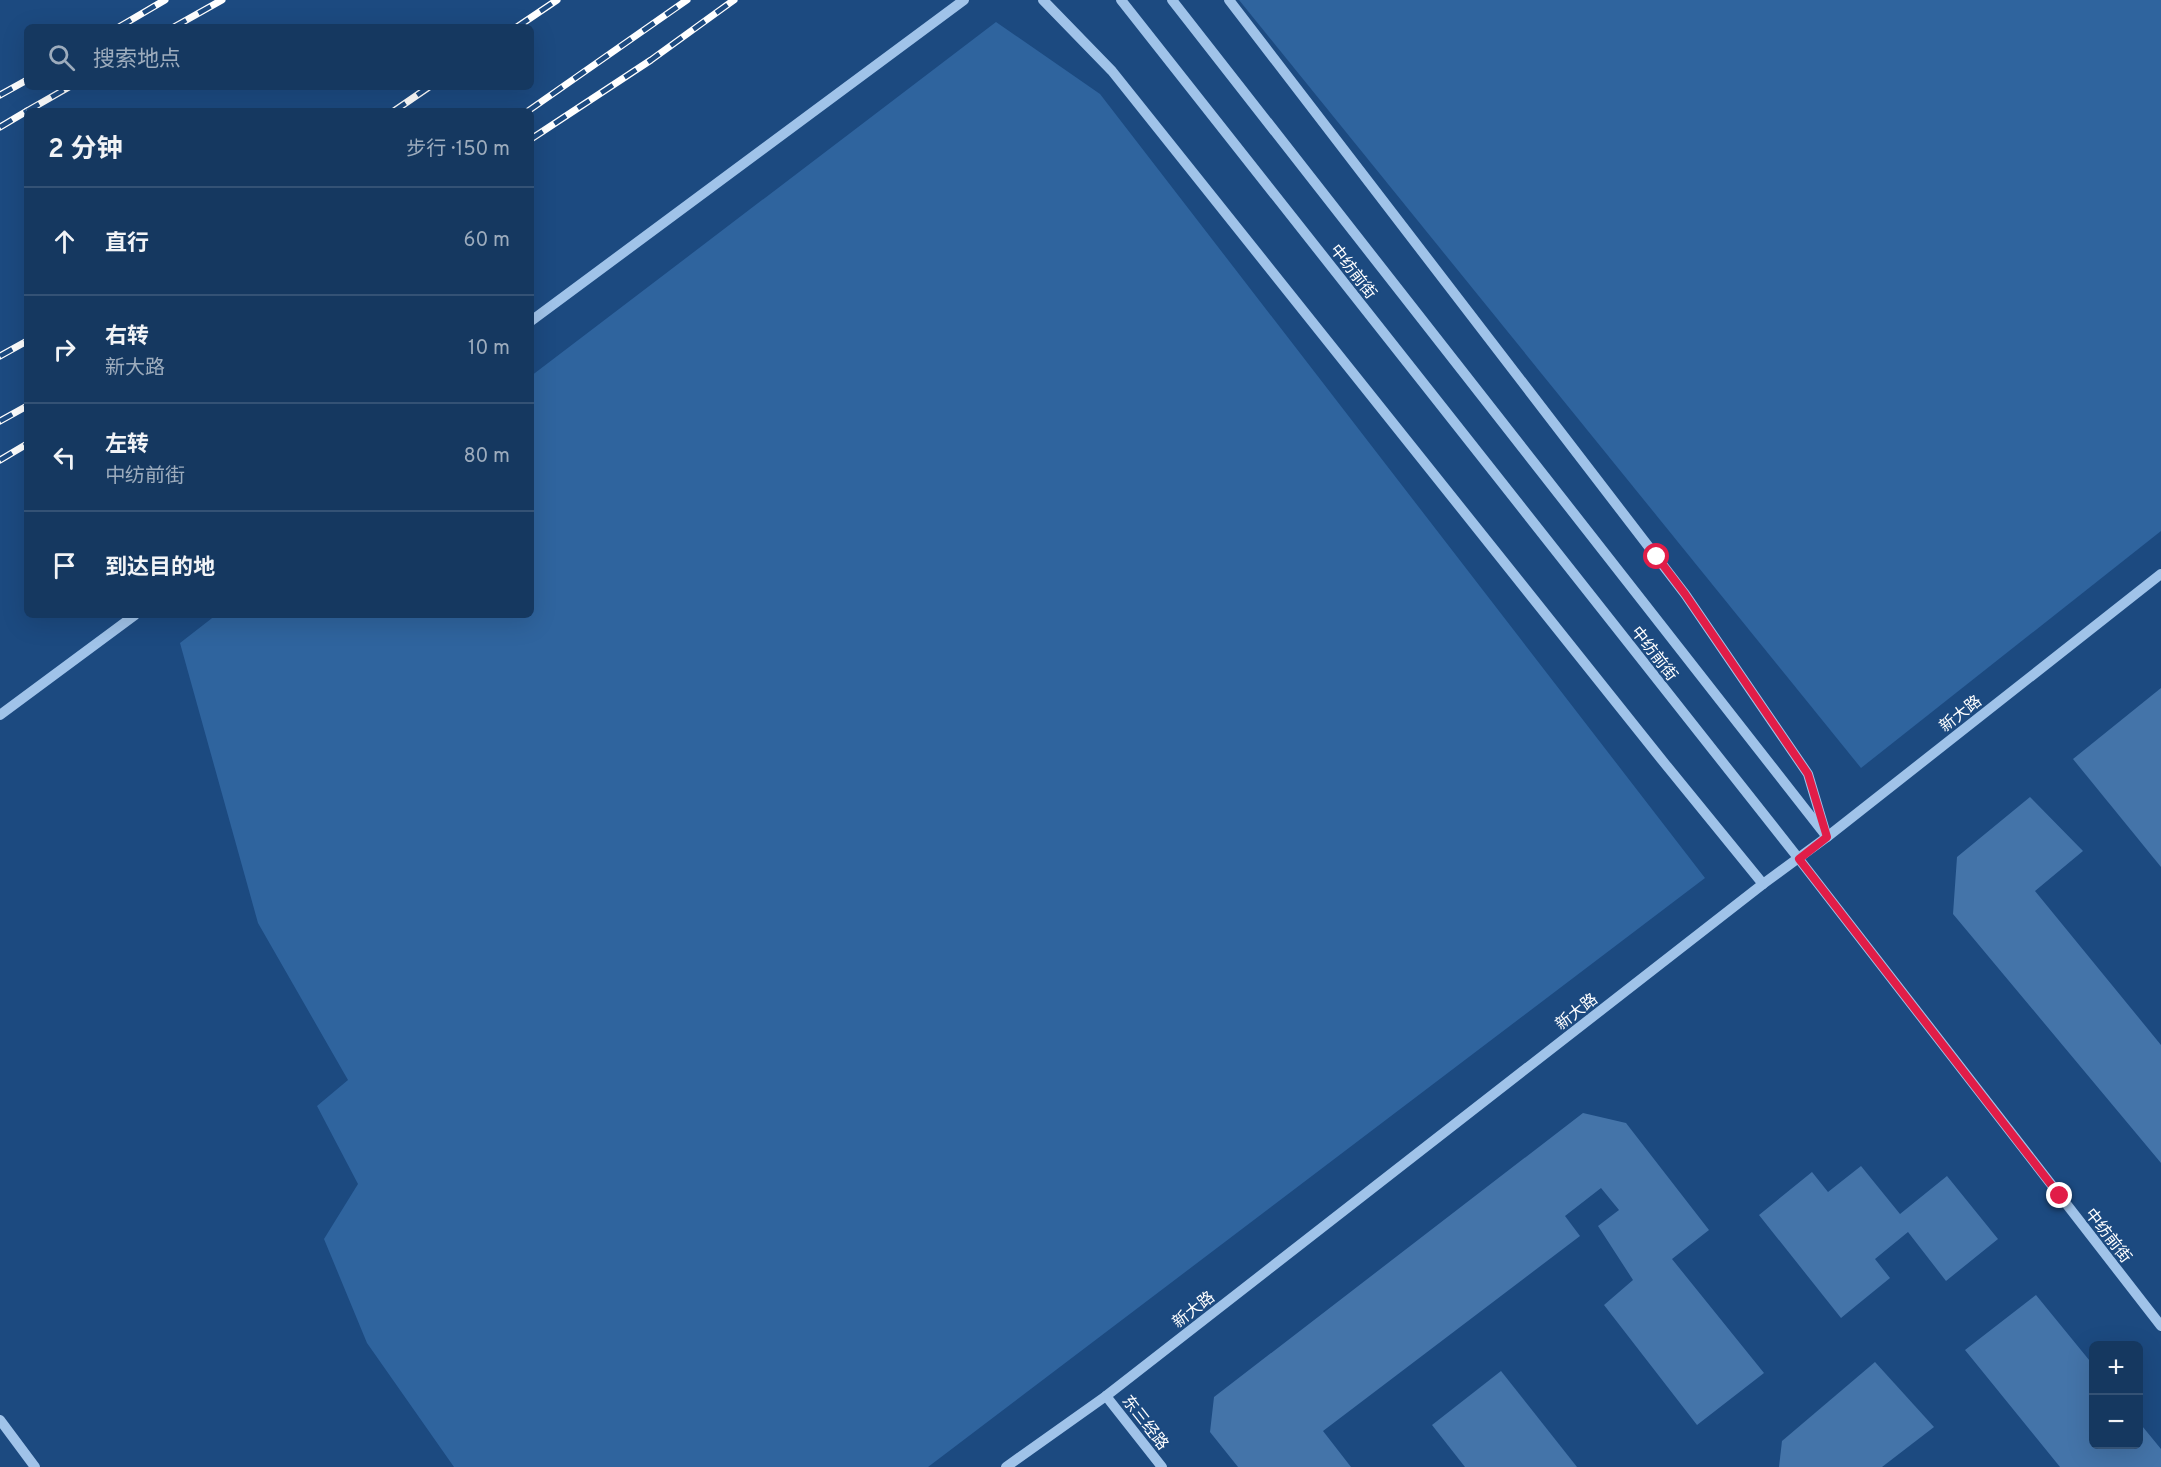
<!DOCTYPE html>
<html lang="zh">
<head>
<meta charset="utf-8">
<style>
	body { margin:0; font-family:Overpass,"Noto Sans SC",sans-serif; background:#224369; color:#f1f3f6 }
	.controls { position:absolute; right:18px; bottom:18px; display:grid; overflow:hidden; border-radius:9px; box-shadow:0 6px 24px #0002 }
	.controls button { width:54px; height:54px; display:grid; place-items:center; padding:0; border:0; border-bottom:2px solid #345275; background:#153860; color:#f1f3f6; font:30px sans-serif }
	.stop { position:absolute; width:18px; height:18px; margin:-14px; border:4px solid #e11d48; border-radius:50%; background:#fff }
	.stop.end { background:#e11d48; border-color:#fff; box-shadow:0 2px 6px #0008 }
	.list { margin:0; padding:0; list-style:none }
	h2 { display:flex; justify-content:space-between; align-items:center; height:78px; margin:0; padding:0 24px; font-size:26px }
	h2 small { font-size:20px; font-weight:400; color:#9dacbd }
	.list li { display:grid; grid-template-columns:39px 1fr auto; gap:18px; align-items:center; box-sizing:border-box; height:108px; padding:0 24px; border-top:2px solid #345275 }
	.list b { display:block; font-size:22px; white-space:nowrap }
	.list p { margin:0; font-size:20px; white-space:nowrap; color:#9dacbd }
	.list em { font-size:20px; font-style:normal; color:#9dacbd }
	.icon { flex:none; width:33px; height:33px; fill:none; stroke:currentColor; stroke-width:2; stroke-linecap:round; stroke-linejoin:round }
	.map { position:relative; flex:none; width:2161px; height:1467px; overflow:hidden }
	.search { position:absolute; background:#153860; box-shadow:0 6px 24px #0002; left:24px; top:24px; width:510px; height:66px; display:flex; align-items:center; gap:15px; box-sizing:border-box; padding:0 21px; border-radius:9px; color:#9dacbd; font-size:22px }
	.panel { position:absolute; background:#153860; box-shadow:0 6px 24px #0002; left:24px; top:108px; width:510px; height:510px; border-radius:9px }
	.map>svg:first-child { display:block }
</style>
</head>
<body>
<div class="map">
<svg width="2161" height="1467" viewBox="0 0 2161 1467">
	<rect width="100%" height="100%" fill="#1c4a80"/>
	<g fill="#2f649e">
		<path d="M1239,0H2161V531L1861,768Z"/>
		<path d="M996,22L1100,94L1705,878L928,1467H454L367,1343L324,1239L358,1184L317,1106L348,1080L258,923L180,643L216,615H531V376Z"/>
	</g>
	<g fill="#4474a9">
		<path d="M2161,688V867L2073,759Z"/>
		<path d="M2030,797L2083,851L2035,891L2161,1045V1163L1953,914L1957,857Z"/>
		<path d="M1583,1113L1626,1123L1709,1230L1672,1259L1764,1373L1697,1425L1604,1305L1633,1280L1598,1226L1619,1210L1601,1188L1565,1216L1580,1236L1323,1431L1351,1467H1238L1210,1432L1214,1397Z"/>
		<path d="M1861,1166L1900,1214L1947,1176L1998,1239L1946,1281L1908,1232L1875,1259L1890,1278L1841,1318L1759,1215L1812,1172L1828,1192Z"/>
		<path d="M2036,1295L2094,1366V1444H2138V1421L2161,1449V1467H2060L1965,1350Z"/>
		<path d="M1875,1362L1934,1427L1882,1467H1779L1782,1441Z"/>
		<path d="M1501,1371L1577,1467H1465L1432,1425Z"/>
	</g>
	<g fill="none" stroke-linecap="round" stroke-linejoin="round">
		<g stroke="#a0c3e9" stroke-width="10">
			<path d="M1043,0L1112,71L1666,765L1763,884"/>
			<path d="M1121,0L1799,859L2161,1326"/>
			<path d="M1172,0L1827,837"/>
			<path d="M1229,0L1685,594L1808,774L1825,831"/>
			<path d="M531,321L964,0"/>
			<path d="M0,715L135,615"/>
			<path d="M1106,1396L1162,1467"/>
			<path d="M0,1420L35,1467"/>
			<path d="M1006,1467L1106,1396L1763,884L1827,837L2161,574"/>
		</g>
		<defs>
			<g id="rail">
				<path d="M119,27L165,0"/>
				<path d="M174,27L222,0"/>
				<path d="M517,27L557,0"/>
				<path d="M0,95L27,80"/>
				<path d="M27,111L69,87"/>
				<path d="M394,111L429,87"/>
				<path d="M528,111L687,0"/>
				<path d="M0,127L27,111"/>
				<path d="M531,139L651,60L734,0"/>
				<path d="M0,356L27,341"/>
				<path d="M0,421L27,406"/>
				<path d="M0,460L27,444"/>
			</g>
		</defs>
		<use href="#rail" stroke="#fff" stroke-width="7"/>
		<use href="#rail" stroke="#1c4a80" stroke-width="4.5" stroke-dasharray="14" stroke-linecap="butt"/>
	</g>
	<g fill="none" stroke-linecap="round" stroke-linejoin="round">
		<path stroke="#e11d48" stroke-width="8" d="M1657,557L1685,594L1808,774L1827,837L1799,859L2060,1196"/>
	</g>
	<g text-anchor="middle" stroke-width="4.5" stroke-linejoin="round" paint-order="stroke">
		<g font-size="16" fill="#fff" stroke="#1c4a80">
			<text transform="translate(1354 271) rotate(52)" y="6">中纺前街</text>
			<text transform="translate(1655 653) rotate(52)" y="6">中纺前街</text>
			<text transform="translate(1960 713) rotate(-38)" y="6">新大路</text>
			<text transform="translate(1576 1011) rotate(-38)" y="6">新大路</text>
			<text transform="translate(2109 1235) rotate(52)" y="6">中纺前街</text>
			<text transform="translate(1193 1309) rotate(-38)" y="6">新大路</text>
			<text transform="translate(1146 1422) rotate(52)" y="6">东三经路</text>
		</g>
	</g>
</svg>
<div class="controls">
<button>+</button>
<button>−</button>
</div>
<div class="stop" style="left:1657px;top:557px"></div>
<div class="stop end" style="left:2060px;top:1196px"></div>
<div class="search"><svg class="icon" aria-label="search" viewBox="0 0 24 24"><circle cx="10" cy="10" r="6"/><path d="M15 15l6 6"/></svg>搜索地点</div>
<section class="panel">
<h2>2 分钟<small>步行 · 150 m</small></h2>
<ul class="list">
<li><svg class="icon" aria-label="ahead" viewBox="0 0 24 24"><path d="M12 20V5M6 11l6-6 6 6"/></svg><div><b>直行</b></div><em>60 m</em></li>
<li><svg class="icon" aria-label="right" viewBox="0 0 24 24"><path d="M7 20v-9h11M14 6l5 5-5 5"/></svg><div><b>右转</b><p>新大路</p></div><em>10 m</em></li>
<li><svg class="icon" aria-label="left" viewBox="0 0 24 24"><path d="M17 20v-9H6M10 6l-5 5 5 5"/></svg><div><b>左转</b><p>中纺前街</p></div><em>80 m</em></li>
<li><svg class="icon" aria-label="arrive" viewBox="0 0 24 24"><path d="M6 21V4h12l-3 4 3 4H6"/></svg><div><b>到达目的地</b></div></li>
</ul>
</section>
</div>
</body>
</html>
